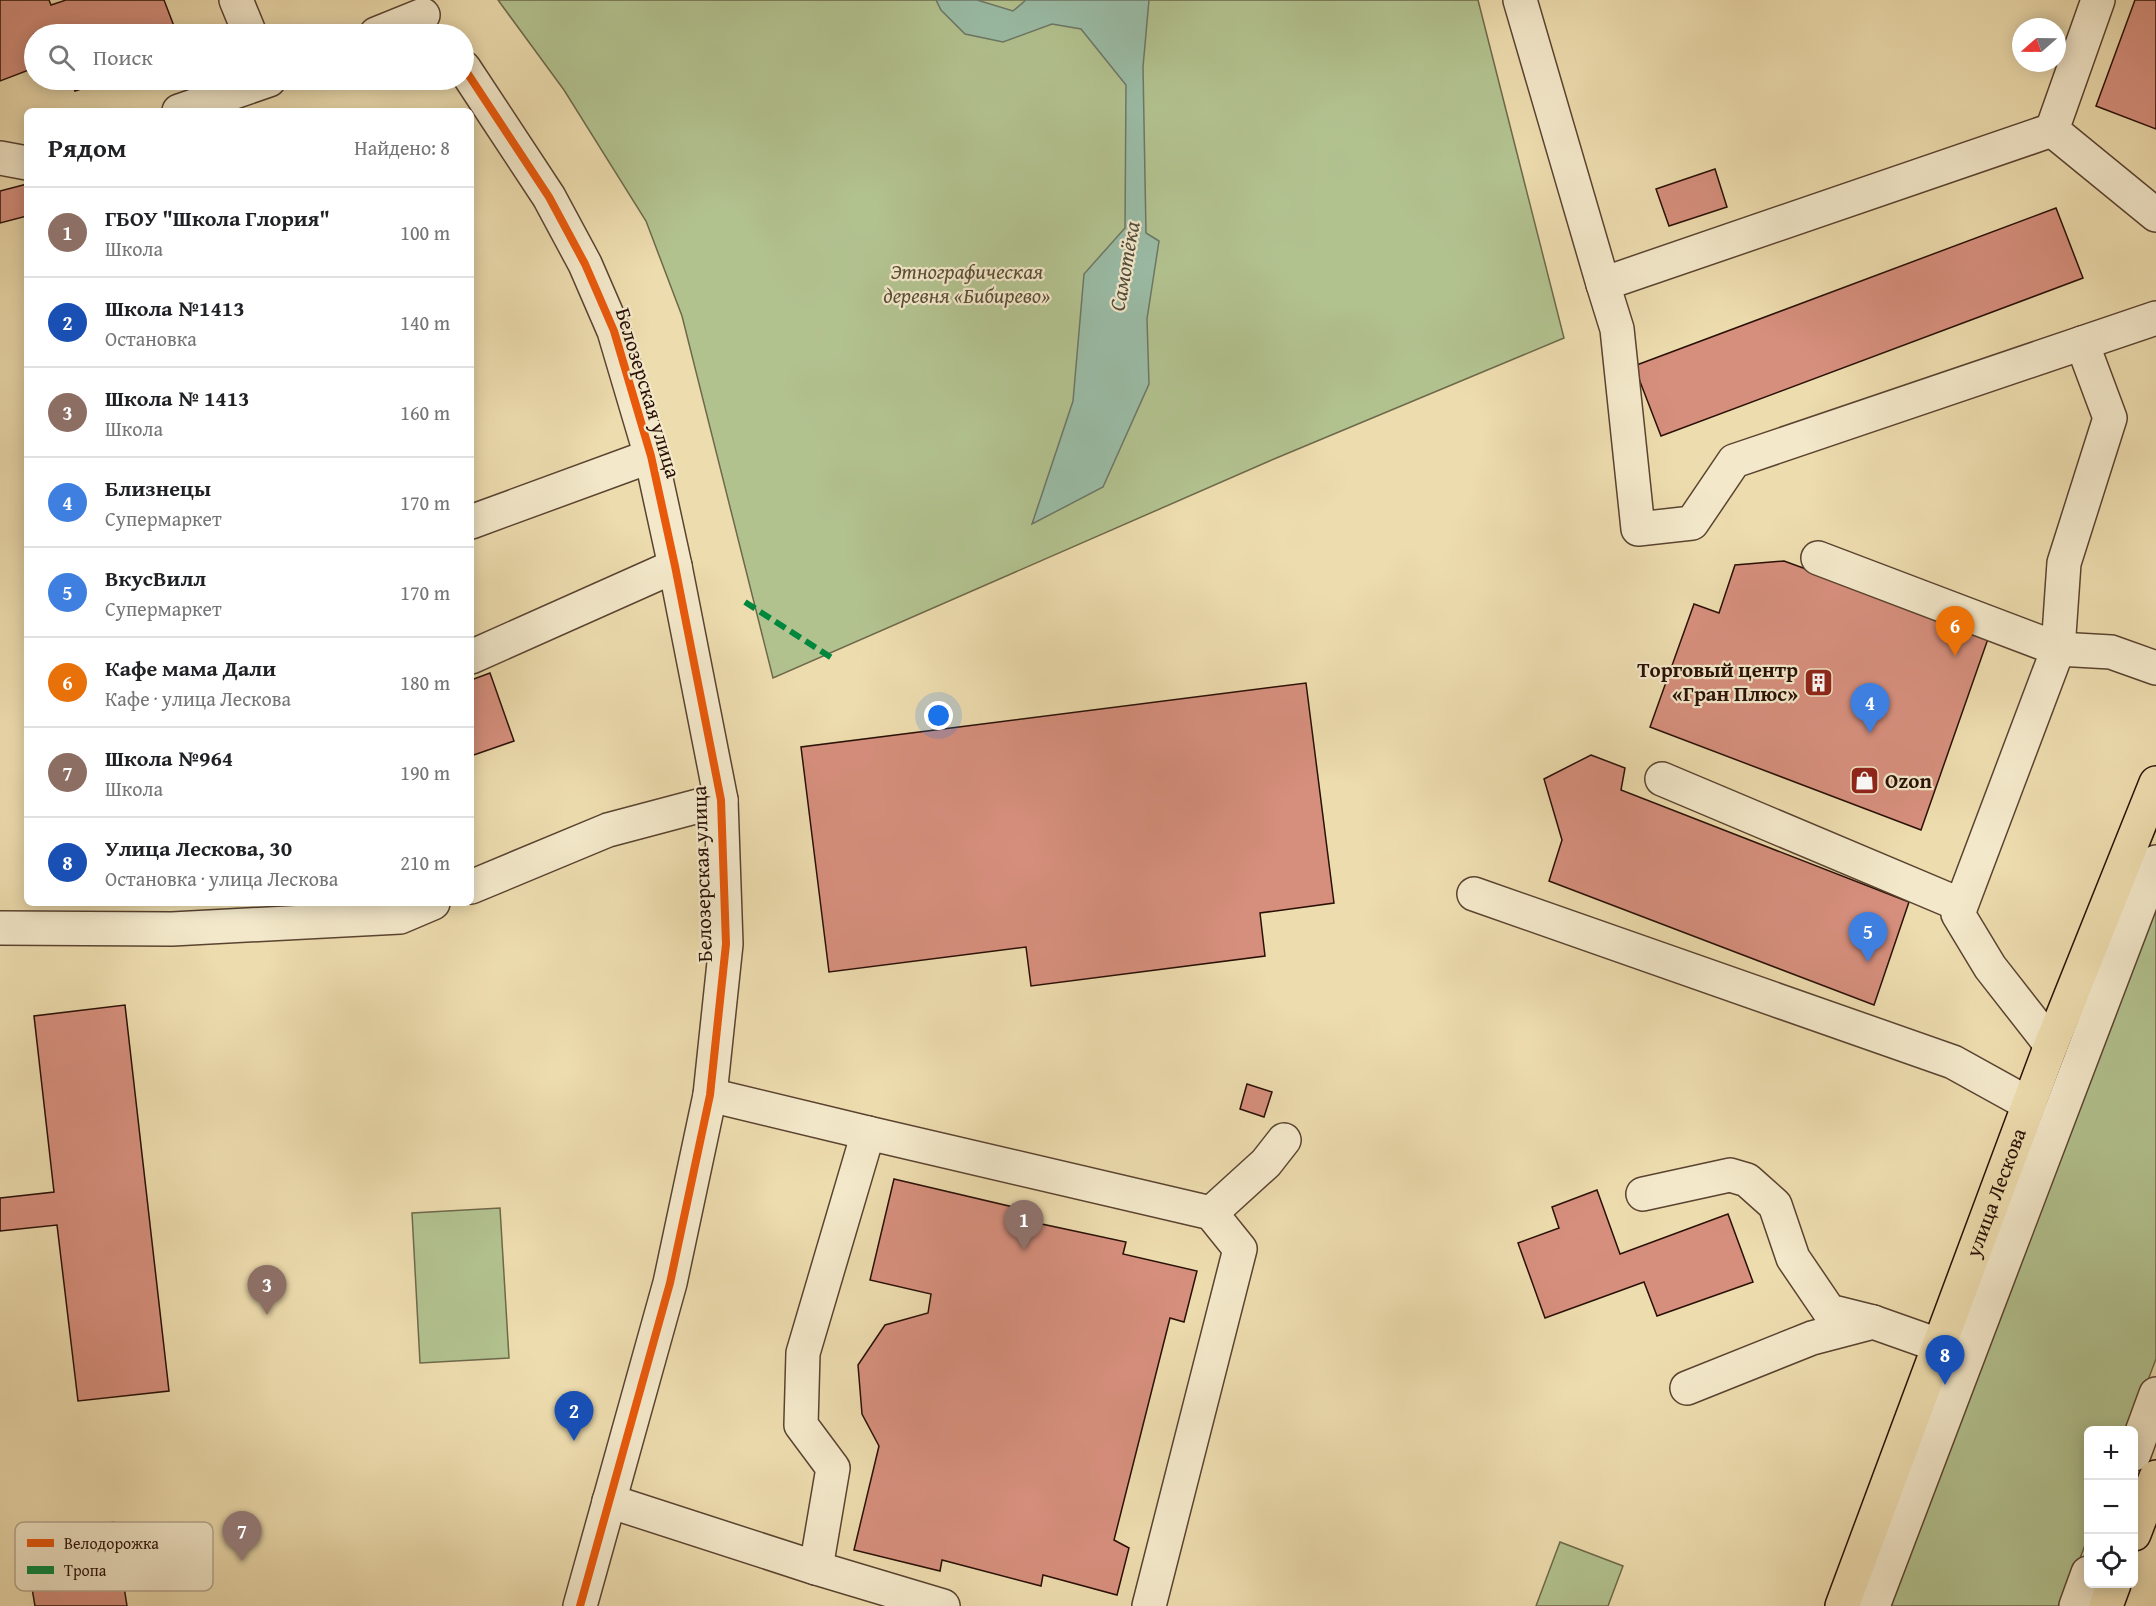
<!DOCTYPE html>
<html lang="ru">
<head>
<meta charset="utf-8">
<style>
	body { margin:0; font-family:"Gentium Book Plus",serif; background:#f6f6f6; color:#202124 }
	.controls { position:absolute; right:18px; bottom:18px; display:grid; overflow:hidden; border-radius:9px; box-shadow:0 3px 15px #0003 }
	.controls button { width:54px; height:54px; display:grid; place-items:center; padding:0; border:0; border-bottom:2px solid #e0e0e0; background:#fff; color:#202124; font:30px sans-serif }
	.compass { position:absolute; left:2012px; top:18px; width:54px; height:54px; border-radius:50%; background:#fff; box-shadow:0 3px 15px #0003; rotate:250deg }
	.you { position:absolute; left:939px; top:716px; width:21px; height:21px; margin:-15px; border:4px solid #fff; border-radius:50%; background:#1a73e8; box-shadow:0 0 0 9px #1a73e833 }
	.badge { display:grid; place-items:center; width:39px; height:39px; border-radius:50%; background:#8f2418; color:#fff; font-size:20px; font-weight:700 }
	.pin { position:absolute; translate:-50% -50px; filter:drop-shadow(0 2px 3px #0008) }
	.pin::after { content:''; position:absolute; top:32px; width:21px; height:18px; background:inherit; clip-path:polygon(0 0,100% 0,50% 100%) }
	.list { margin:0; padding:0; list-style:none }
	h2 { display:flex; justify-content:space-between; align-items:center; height:78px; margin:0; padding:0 24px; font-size:26px }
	h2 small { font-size:20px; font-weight:400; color:#757577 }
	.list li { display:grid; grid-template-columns:39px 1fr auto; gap:18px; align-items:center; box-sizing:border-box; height:90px; padding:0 24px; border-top:2px solid #e0e0e0 }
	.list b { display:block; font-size:22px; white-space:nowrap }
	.list p { margin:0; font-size:20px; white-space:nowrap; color:#757577 }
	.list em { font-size:20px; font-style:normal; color:#757577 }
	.icon { flex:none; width:33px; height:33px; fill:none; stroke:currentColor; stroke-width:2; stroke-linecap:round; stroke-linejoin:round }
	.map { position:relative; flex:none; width:2156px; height:1606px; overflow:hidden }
	.search { position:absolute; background:#fff; box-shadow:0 3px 15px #0003; left:24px; top:24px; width:450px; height:66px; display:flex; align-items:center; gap:15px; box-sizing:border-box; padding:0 21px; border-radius:33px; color:#757577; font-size:22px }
	.panel { position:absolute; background:#fff; box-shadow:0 3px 15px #0003; left:24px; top:108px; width:450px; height:798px; border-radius:9px }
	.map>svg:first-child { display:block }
</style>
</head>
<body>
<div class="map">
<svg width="2156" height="1606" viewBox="0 0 2156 1606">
	<rect width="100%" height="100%" fill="#eddcae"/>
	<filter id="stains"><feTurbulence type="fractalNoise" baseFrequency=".00333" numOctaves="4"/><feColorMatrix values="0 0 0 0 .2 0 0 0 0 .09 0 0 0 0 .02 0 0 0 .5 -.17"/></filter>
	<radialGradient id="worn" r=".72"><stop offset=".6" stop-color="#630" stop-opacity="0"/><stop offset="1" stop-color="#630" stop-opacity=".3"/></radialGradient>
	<g fill="#b2c28f" stroke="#6e694a" stroke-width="1.5">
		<path d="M498,0H1478L1564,338L1274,459L773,678L682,316L646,221L564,90Z"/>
		<path d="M2156,894V1359L2129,1430H2088V1537L2062,1606H1884Z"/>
		<path d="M500,1208L509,1358L420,1363L412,1213Z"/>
		<path d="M1560,1542L1623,1566L1608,1606H1536Z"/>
	</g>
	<path fill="#9abca6" stroke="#6d7766" stroke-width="1.5" d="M936,0H977L1013,11L1026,0H1149L1143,67L1146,233L1159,241L1147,319L1149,384L1103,487L1032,524L1073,401L1084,274L1125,228L1126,85L1081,29L1052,24L1003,42L965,34L941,10Z"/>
	<g fill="#d68f7d" stroke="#291006" stroke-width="1.5">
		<path d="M0,0H49L51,5L66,0H164L177,34H34V68L0,81Z"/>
		<path d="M2135,0H2156V129L2096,106Z"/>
		<path d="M71,80H108L75,91Z"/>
		<path d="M1715,169L1727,207L1669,226L1656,189Z"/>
		<path d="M27,184V216L0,223V191Z"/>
		<path d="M2056,208L2083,278L1661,436L1634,366Z"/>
		<path d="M1784,561L1989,636L1921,830L1650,727L1694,604L1719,613L1735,565Z"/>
		<path d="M490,673L514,741L471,756V680Z"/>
		<path d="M1306,683L1334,903L1260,913L1265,956L1031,986L1026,947L829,972L801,747Z"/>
		<path d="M1591,755L1625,768L1621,790L1909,902L1874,1005L1549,881L1562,840L1544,779Z"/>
		<path d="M125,1005L169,1391L78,1401L57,1225L0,1231V1198L54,1192L34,1016Z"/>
		<path d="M1247,1084L1272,1092L1264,1117L1240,1109Z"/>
		<path d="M894,1179L1026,1210L1028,1221L1126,1242L1123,1254L1197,1271L1184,1322L1170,1318L1114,1540L1129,1548L1117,1595L1043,1575L1041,1586L942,1560L940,1571L854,1550L879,1446L862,1414L858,1365L885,1325L928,1313L931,1294L870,1280Z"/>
		<path d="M1597,1190L1620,1254L1728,1214L1753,1282L1657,1316L1644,1282L1545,1318L1518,1243L1559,1228L1552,1207Z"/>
		<path d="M114,1522L127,1606H35L23,1536Z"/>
	</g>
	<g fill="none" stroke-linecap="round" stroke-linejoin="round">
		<defs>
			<g id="minor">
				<path d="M236,0L250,34"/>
				<path d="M1520,0L1603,284L2052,130"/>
				<path d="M2098,0L2052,130L2156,215"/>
				<path d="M376,34L423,15"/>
				<path d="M464,68L549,197L585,264L614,331L651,456L675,566L721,800L726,944L710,1095L670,1283L580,1606"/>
				<path d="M179,111L269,80"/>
				<path d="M0,158L27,163"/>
				<path d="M1603,284L1617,329L1638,529L1692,523L1734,461L2156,318"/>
				<path d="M471,522L651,456"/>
				<path d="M1818,558L2058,649L2064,563L2110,418L2082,343"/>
				<path d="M471,657L675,566"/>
				<path d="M1662,779L1961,905"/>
				<path d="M471,887L608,830L721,800"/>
				<path d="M1474,894L1953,1062L2029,1104"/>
				<path d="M0,928L172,929L400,917L433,903"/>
				<path d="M2051,1045L1990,967L1958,914L2058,649L2111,652L2156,668"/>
				<path d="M710,1095L868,1133"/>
				<path d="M1643,1194L1730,1175L1747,1180L1775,1205L1793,1258L1829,1311L1873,1322"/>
				<path d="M1211,1213L1266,1163L1284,1140"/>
				<path d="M1687,1388L1812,1338L1873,1322L1938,1345"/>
				<path d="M2134,1454L2156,1394"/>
				<path d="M609,1501L816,1568"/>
				<path d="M943,1606L816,1568L833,1468L801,1425L803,1353L868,1133L1211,1213L1240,1249L1149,1606"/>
				<path d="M1873,1606L2156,862"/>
				<path d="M2076,1606L2088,1573"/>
			</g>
			<g id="major">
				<path d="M2134,1534L2156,1477"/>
				<path id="s1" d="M1842,1606L2051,1045L2156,783"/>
				<path d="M2106,1606L2114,1584"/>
			</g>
		</defs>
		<use href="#minor" stroke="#5a4330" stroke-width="36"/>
		<use href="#major" stroke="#291006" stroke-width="36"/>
		<use href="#minor" stroke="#f3e8ca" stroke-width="33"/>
		<use href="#major" stroke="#eddcae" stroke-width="33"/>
		<path stroke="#00873e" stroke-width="6" stroke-dasharray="12 6" stroke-linecap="butt" d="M745,602L835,660"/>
		<defs>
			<path id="cycleway" d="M464,68L549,197L585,264L614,331L651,456L675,566L721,800L726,944L710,1095L670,1283L580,1606"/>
		</defs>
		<use href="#cycleway" stroke="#f3e8ca" stroke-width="11"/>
		<use href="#cycleway" stroke="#e8590c" stroke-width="8"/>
	</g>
	<defs>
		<symbol id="building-square" viewBox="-11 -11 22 22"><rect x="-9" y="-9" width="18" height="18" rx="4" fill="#8f2418" stroke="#f3e8ca"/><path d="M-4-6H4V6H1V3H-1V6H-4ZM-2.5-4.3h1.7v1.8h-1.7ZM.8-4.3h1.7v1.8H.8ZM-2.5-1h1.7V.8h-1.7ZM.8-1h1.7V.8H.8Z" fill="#fff"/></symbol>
		<symbol id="shop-square" viewBox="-11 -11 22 22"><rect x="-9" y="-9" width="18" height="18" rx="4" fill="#8f2418" stroke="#f3e8ca"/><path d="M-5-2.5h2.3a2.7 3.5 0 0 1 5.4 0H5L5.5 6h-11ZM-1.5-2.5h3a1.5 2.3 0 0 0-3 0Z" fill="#fff"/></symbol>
	</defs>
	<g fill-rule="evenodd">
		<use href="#building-square" x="1802" y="666" width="33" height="33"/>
		<use href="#shop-square" x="1848" y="764" width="33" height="33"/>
	</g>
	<g text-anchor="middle" stroke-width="4.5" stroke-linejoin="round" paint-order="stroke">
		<g font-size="21" font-style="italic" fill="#594e36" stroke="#f3e8ca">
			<text x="967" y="279">Этнографическая<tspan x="967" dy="24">деревня «Бибирево»</tspan></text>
		</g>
		<g font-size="21" fill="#291006" stroke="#f3e8ca">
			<text transform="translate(648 393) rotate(73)" y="7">Белозерская улица</text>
			<text transform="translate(702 874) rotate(-92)" y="7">Белозерская улица</text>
			<text dy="7" stroke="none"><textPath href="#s1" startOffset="441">улица Лескова</textPath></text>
		</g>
		<g font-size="21" font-weight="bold" fill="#291006" stroke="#f3e8ca" text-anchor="end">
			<text x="1798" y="677">Торговый центр<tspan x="1798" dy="24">«Гран Плюс»</tspan></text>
			<text x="1885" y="788" text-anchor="start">Ozon</text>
		</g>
		<g font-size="22" font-style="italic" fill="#514c3e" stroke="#f3e8ca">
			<text transform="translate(1124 266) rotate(-80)" y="8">Самотёка</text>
		</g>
	</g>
	<rect x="15" y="1522" width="198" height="69" rx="9" fill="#f3e8ca" stroke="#b6a78f" stroke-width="1.5"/>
	<rect x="27" y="1539" width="27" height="8" fill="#e8590c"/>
	<rect x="27" y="1566" width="27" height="8" fill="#00873e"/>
	<g font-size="16" fill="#291006">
		<text x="64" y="1549">Велодорожка</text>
		<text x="64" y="1576">Тропа</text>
	</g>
	<rect width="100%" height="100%" filter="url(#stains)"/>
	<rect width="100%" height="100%" fill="url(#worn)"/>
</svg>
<div class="controls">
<button>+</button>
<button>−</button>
<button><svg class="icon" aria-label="locate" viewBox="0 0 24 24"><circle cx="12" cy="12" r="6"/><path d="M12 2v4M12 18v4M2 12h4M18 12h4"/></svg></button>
</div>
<svg class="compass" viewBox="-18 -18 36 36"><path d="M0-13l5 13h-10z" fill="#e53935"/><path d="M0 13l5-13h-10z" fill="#757577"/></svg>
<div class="you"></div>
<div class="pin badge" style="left:1024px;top:1250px;background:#8d6e63">1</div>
<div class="pin badge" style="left:574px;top:1441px;background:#1a4fb4">2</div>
<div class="pin badge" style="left:267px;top:1315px;background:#8d6e63">3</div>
<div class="pin badge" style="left:1870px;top:733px;background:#3f7fe0">4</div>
<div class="pin badge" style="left:1868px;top:962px;background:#3f7fe0">5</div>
<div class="pin badge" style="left:1955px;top:656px;background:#e8710a">6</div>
<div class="pin badge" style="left:242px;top:1561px;background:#8d6e63">7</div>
<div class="pin badge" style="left:1945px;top:1385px;background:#1a4fb4">8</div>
<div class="search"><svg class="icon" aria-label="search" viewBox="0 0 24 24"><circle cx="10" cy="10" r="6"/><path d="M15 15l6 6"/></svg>Поиск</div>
<section class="panel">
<h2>Рядом<small>Найдено: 8</small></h2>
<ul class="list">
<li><span class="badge" style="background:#8d6e63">1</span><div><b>ГБОУ &quot;Школа Глория&quot;</b><p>Школа</p></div><em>100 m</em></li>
<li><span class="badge" style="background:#1a4fb4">2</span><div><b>Школа №1413</b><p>Остановка</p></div><em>140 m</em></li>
<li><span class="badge" style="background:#8d6e63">3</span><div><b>Школа № 1413</b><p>Школа</p></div><em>160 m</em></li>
<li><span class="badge" style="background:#3f7fe0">4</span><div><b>Близнецы</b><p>Супермаркет</p></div><em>170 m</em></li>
<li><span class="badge" style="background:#3f7fe0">5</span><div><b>ВкусВилл</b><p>Супермаркет</p></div><em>170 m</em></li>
<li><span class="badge" style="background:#e8710a">6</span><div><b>Кафе мама Дали</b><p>Кафе · улица Лескова</p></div><em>180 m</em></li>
<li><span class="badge" style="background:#8d6e63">7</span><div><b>Школа №964</b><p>Школа</p></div><em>190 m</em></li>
<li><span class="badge" style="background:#1a4fb4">8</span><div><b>Улица Лескова, 30</b><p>Остановка · улица Лескова</p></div><em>210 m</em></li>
</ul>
</section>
</div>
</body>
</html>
